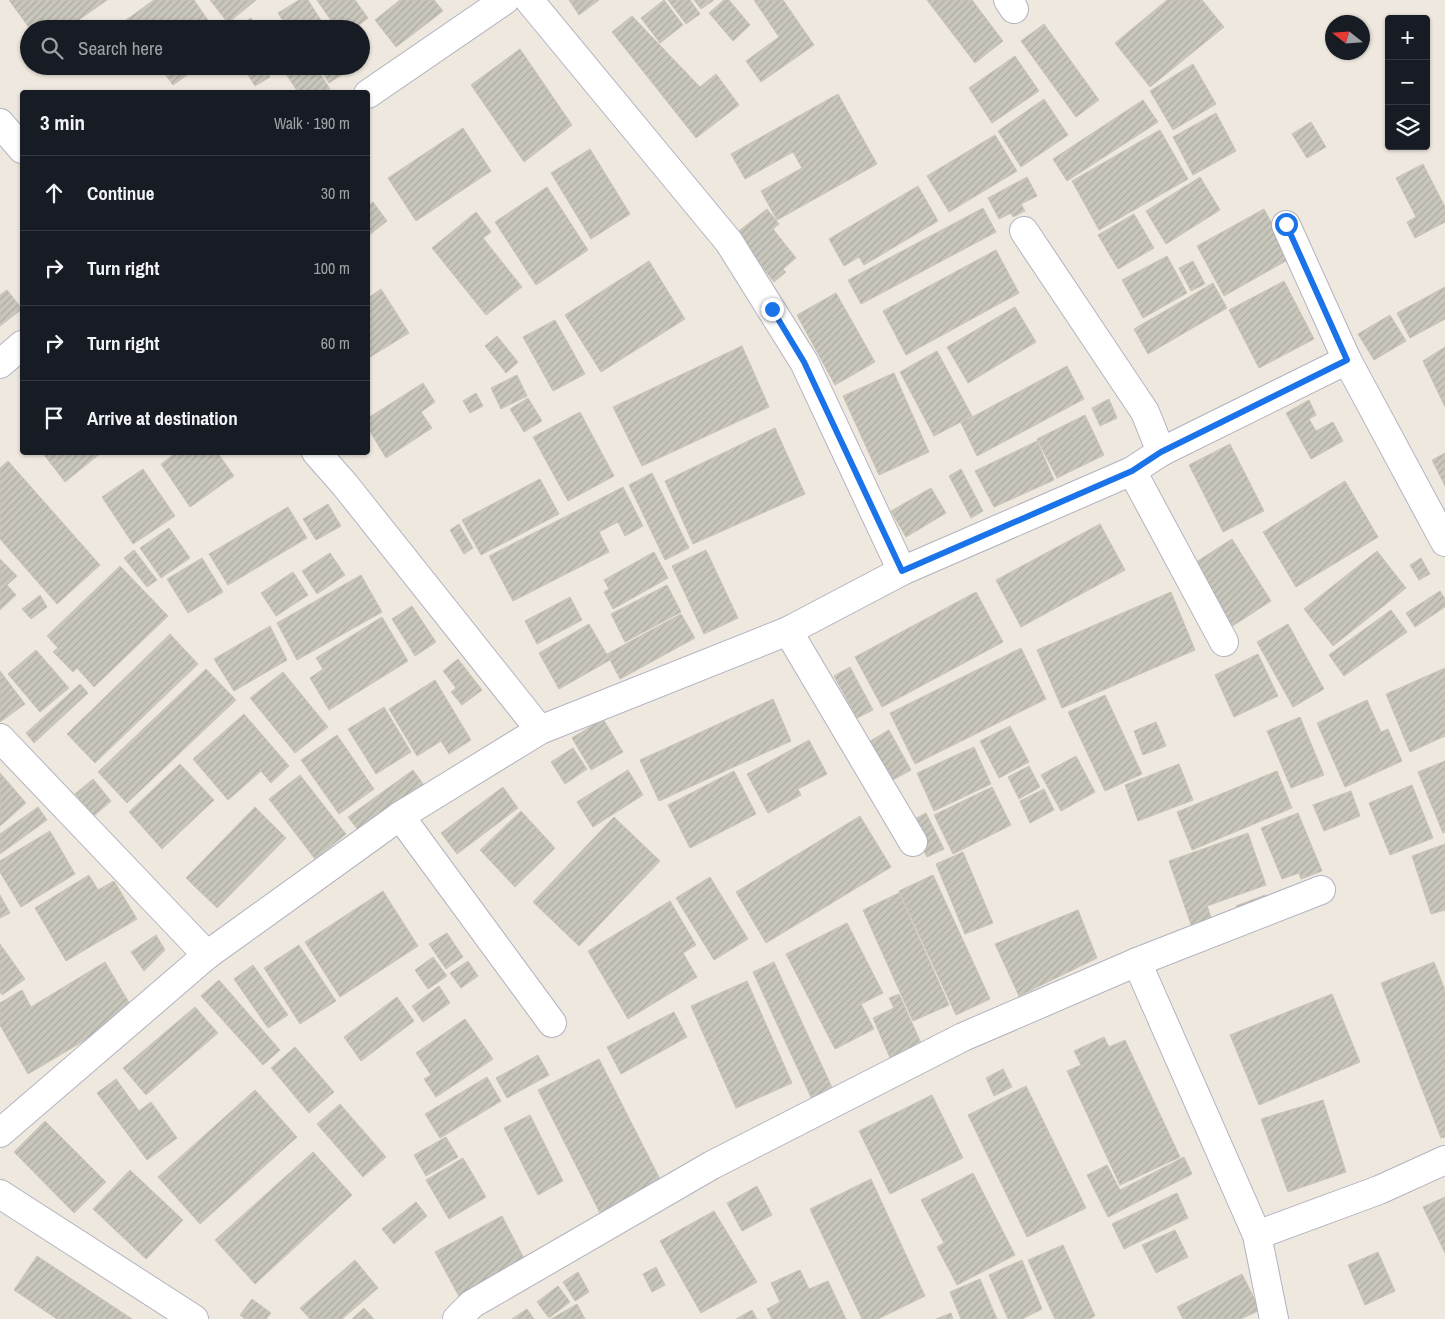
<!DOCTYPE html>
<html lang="en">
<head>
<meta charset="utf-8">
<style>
	body { margin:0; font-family:"Archivo Narrow",sans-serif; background:#20242c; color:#f1f3f6 }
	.controls { position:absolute; right:15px; top:15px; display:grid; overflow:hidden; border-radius:5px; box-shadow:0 1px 4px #0004 }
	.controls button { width:45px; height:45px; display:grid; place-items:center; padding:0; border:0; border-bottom:1px solid #363941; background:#171b24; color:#f1f3f6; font:25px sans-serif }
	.compass { position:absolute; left:1325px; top:15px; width:45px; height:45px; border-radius:50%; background:#171b24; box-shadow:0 1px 4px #0004; rotate:287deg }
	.stop { position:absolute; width:15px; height:15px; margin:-11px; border:4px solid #1a73e8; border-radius:50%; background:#fff }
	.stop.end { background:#1a73e8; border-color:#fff; box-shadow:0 1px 5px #0008 }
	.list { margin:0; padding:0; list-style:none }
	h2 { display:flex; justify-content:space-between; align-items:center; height:65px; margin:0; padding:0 20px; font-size:21px }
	h2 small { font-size:16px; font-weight:400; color:#9ea1a6 }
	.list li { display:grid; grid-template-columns:32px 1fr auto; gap:15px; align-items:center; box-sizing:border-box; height:75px; padding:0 20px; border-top:1px solid #363941 }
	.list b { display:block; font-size:19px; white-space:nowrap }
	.list em { font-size:16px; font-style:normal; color:#9ea1a6 }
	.icon { flex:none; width:28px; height:28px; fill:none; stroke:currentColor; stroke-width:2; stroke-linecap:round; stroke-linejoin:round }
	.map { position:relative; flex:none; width:1445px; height:1319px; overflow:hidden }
	.search { position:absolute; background:#171b24; box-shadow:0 1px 4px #0004; left:20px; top:20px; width:350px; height:55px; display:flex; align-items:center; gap:12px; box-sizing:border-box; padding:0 18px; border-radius:28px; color:#9ea1a6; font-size:19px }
	.panel { position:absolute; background:#171b24; box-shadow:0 1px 4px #0004; left:20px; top:90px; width:350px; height:365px; border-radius:5px }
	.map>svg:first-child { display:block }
</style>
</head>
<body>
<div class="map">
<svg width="1445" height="1319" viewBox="0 0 1445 1319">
	<defs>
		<pattern id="building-hatch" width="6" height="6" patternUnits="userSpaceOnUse" patternTransform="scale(1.25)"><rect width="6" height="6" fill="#c9c6bc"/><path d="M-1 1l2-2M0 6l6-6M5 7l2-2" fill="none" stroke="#adaaa2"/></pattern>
	</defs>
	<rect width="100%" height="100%" fill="#eee8de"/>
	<g fill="url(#building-hatch)" stroke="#cac4b7">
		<path d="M9,0H107L66,29H30Z"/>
		<path d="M154,0H194L214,29H132L126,20Z"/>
		<path d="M210,0H256L228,23Z"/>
		<path d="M299,0H308L326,28L288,29L278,13Z"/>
		<path d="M317,0H355L368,18L354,29H337Z"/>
		<path d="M400,0H434L443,11L396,47L375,20Z"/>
		<path d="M569,0H599L579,15Z"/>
		<path d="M664,0L683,25L660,43L641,18Z"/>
		<path d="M668,0H690L700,14L686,24Z"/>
		<path d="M694,0H714L701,9Z"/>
		<path d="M724,0H729L750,25L733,41L709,13Z"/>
		<path d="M754,0H783L814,45L761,82L746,61L779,37Z"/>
		<path d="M927,0H972L1003,41L975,63Z"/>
		<path d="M1167,0H1202L1224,27L1150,87L1115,43Z"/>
		<path d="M632,16L700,87L716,74L739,105L696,138L612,32Z"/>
		<path d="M251,18L257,29H239L237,26Z"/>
		<path d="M1044,24L1099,100L1076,117L1021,41Z"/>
		<path d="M520,49L572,125L524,162L471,85Z"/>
		<path d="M1015,56L1039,91L992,123L969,88Z"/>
		<path d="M1193,64L1216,104L1173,130L1150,91Z"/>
		<path d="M159,66H200L173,85Z"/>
		<path d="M261,66H263L270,77L255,86L248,75Z"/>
		<path d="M298,66H315L330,89L324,92H298L286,74Z"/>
		<path d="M318,66H355L329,83Z"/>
		<path d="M838,94L877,164L777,220L761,191L802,168L793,152L745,179L731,154Z"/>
		<path d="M1044,99L1068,135L1021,167L998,131Z"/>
		<path d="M1143,100L1158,122L1067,181L1053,159Z"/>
		<path d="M1216,113L1236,151L1193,175L1173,137Z"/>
		<path d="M1311,122L1326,147L1307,158L1292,134Z"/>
		<path d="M463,128L491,171L416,221L388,178Z"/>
		<path d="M1160,130L1188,179L1099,230L1072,181Z"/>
		<path d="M995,135L1017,171L949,212L927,176Z"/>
		<path d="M590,149L630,214L591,239L551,173Z"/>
		<path d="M1423,164L1445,207V222L1415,238L1407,222L1416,217L1396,178Z"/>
		<path d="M1027,177L1037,196L1021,204L1025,211L1013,217L1011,213L999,219L988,198Z"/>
		<path d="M1200,177L1220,210L1166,244L1146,211Z"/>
		<path d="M918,186L938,221L864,265L859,257L844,266L829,239Z"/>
		<path d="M547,187L588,250L536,285L495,222Z"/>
		<path d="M373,202L387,221L368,236V206Z"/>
		<path d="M983,208L996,232L861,304L848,280Z"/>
		<path d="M767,209L779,224L773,229L796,258L783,269L786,272L774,282L736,233Z"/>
		<path d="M1264,209L1291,258L1224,296L1197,246Z"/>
		<path d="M476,212L491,232L483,238L522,287L486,315L432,248Z"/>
		<path d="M1134,214L1154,248L1118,269L1098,235Z"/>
		<path d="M996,250L1019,293L906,355L883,311Z"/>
		<path d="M1167,256L1187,293L1143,318L1122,280Z"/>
		<path d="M649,261L685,319L601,372L565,315Z"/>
		<path d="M1193,261L1205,284L1191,291L1179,268Z"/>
		<path d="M1284,281L1314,339L1259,368L1229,310Z"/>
		<path d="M1213,283L1227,308L1148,354L1134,329Z"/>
		<path d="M1445,287V319L1410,338L1397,313Z"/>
		<path d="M381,289L409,333L370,357L368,354V298Z"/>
		<path d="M7,290L22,309L0,326V295Z"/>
		<path d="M836,293L875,362L835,385L797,315Z"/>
		<path d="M1015,307L1036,342L968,383L947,347Z"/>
		<path d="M1390,315L1406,341L1374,360L1358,334Z"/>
		<path d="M555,320L585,374L553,391L523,337Z"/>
		<path d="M497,336L518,362L506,373L485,346Z"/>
		<path d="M742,346L769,407L642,466L613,407Z"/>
		<path d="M1445,347V407L1423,361Z"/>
		<path d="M937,351L972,416L934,436L900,372Z"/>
		<path d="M1067,366L1084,399L977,456L961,423Z"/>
		<path d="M894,373L929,452L879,475L843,396Z"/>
		<path d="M517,375L527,396L501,409L491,388Z"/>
		<path d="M423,383L435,402L421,412L432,428L386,458L368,428V418Z"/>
		<path d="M476,393L483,406L470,413L463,401Z"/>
		<path d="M528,398L542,421L524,432L510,409Z"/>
		<path d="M1109,399L1117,418L1100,426L1092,408Z"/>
		<path d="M1309,400L1316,415L1309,419L1316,431L1333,422L1343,441L1311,459L1286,413Z"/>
		<path d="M580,412L614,476L568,501L533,437Z"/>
		<path d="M1085,415L1104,455L1057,478L1037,439Z"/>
		<path d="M775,428L805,494L693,544L665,481Z"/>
		<path d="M1037,441L1054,480L994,507L975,471Z"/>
		<path d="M1230,444L1264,511L1223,532L1189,465Z"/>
		<path d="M42,452H102L65,482Z"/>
		<path d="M177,452H217L234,476L190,507L161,464Z"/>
		<path d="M1445,453V486L1432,460Z"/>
		<path d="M8,461L100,565L57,604L0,539V468Z"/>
		<path d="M143,469L175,516L133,544L102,497Z"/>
		<path d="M961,469L983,511L971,518L949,476Z"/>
		<path d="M652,473L689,548L665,560L629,485Z"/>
		<path d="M540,479L559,514L481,555L462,520Z"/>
		<path d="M1345,481L1378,537L1296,587L1263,532Z"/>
		<path d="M623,487L643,526L625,536L618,522L599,532L609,552L513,601L489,556Z"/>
		<path d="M931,488L946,513L906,537L891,511Z"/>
		<path d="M328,504L341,526L316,540L303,519Z"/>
		<path d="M288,507L307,538L228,585L209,554Z"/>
		<path d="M459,524L473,548L464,554L450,530Z"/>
		<path d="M1100,524L1125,570L1021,627L996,580Z"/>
		<path d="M169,528L190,558L161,578L140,548Z"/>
		<path d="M1232,539L1271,601L1231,627L1193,564Z"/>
		<path d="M134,550L157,580L147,587L124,558Z"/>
		<path d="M706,550L738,618L704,634L672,566Z"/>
		<path d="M1377,551L1406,588L1333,646L1304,609Z"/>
		<path d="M654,552L668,578L613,609L604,592L609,589L604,580Z"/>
		<path d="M330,553L345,575L317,594L302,571Z"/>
		<path d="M202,558L223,592L188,613L167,579Z"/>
		<path d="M1421,558L1430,574L1419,580L1410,565Z"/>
		<path d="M0,559L17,576L7,585L16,595L0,610Z"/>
		<path d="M120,566L168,616L94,687L77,668L73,672L53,652L58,648L47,636Z"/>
		<path d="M293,572L308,595L276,616L261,593Z"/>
		<path d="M361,575L382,612L297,660L277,623Z"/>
		<path d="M667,585L681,612L625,642L611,614Z"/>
		<path d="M1440,591L1445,599V607L1415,627L1406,613Z"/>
		<path d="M976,592L1003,642L882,707L855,657Z"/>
		<path d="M1171,592L1195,650L1062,708L1037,650Z"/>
		<path d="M40,595L47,607L31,619L22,609Z"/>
		<path d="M570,597L582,620L537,644L525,621Z"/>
		<path d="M412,606L436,642L415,656L392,619Z"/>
		<path d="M1391,610L1407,632L1344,676L1329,655Z"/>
		<path d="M681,614L695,638L620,679L607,654Z"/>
		<path d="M382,617L408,661L329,710L310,678L323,669L316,658Z"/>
		<path d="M589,624L610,660L559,689L539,653Z"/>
		<path d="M1288,624L1324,689L1293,707L1257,642Z"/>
		<path d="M270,626L287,660L234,691L214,659Z"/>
		<path d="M170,634L198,664L95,763L67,734Z"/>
		<path d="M1021,648L1046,699L915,764L890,713Z"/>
		<path d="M36,650L69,688L40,712L8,674Z"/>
		<path d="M1258,654L1278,696L1234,717L1215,675Z"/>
		<path d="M458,659L482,690L462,705L451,692L456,688L443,671Z"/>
		<path d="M850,667L873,710L857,718L834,676Z"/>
		<path d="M1445,668V736L1410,752L1386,694Z"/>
		<path d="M206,669L236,700L127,803L98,772Z"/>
		<path d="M0,671L25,704L0,722Z"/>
		<path d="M283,672L328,727L295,753L250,698Z"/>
		<path d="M435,680L471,740L449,754L441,741L417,756L389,709Z"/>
		<path d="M80,684L88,693L34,743L26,733Z"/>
		<path d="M1105,695L1142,774L1105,791L1068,712Z"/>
		<path d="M773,699L791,741L659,801L640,760Z"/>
		<path d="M1367,700L1381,732L1388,729L1402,761L1345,787L1317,723Z"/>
		<path d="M384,707L411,752L376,774L348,729Z"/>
		<path d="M244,714L289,766L271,783L261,771L228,800L193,759Z"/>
		<path d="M1300,717L1324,775L1291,788L1267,731Z"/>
		<path d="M603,719L623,752L591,770L572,738Z"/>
		<path d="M1156,722L1166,746L1143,755L1134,731Z"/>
		<path d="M1010,726L1029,762L999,778L980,741Z"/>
		<path d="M889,730L911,770L889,782L867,743Z"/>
		<path d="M337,735L374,789L339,814L301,760Z"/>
		<path d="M809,740L827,774L798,789L801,795L768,813L747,774Z"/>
		<path d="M974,747L991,784L934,811L917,773Z"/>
		<path d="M573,748L587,769L565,784L551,762Z"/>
		<path d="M1076,756L1095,792L1061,811L1041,775Z"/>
		<path d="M1445,761V832L1443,833L1418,772Z"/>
		<path d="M180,764L214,800L162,849L129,812Z"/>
		<path d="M1179,764L1193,800L1138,821L1125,785Z"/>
		<path d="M1029,766L1040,787L1019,799L1008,777Z"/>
		<path d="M413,770L426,788L361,834L348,817Z"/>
		<path d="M628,770L643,795L593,827L577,802Z"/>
		<path d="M734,771L756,814L690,848L668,805Z"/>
		<path d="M1277,771L1292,808L1192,850L1177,812Z"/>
		<path d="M0,773L26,803L0,826Z"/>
		<path d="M300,775L346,834L315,859L269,799Z"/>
		<path d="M93,779L111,801L94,816L75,794Z"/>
		<path d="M1412,785L1433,838L1390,855L1369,803Z"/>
		<path d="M503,787L518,808L457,854L441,833Z"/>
		<path d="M992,787L1011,825L953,854L934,815Z"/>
		<path d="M1044,789L1054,810L1030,823L1020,801Z"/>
		<path d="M1351,791L1360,816L1324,831L1313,805Z"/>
		<path d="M38,807L47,820L0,854V834Z"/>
		<path d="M255,807L286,838L217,908L186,878Z"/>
		<path d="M521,811L555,848L515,887L480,850Z"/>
		<path d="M926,813L944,849L927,857L909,822Z"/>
		<path d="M1298,813L1322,871L1301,879L1299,873L1282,879L1261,828Z"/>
		<path d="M860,816L891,867L766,943L736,892Z"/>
		<path d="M614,817L660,861L579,946L533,902Z"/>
		<path d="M50,831L75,874L21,907L0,872V861Z"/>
		<path d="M1248,833L1266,885L1207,906L1214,925L1194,933L1169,861Z"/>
		<path d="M1445,844V910L1431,914L1412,856Z"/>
		<path d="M963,852L993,923L965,934L936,864Z"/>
		<path d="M89,875L98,890L114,881L137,919L66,961L35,908Z"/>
		<path d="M933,875L990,999L956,1015L899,891Z"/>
		<path d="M710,877L748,939L714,960L676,898Z"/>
		<path d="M383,891L418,946L340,997L305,942Z"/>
		<path d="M899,893L949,1005L913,1021L863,910Z"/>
		<path d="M0,895L10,913L0,918Z"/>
		<path d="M1265,895L1270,909L1241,919L1236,906Z"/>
		<path d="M670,901L696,945L683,953L697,977L628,1019L588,951Z"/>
		<path d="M1078,910L1097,958L1019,996L995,944Z"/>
		<path d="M847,923L883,993L861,1004L874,1029L835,1049L786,954Z"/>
		<path d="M447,933L463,957L446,969L429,944Z"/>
		<path d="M156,935L165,950L144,971L131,952Z"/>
		<path d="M0,944L25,979L2,995L0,992Z"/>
		<path d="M299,945L336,1001L300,1024L264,968Z"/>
		<path d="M433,957L447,976L428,989L415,970Z"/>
		<path d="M468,961L478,976L461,988L450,973Z"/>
		<path d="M105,962L134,1011L28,1074L0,1025V1003L22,990L31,1007Z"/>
		<path d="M774,962L836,1096L815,1106L753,972Z"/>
		<path d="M1434,962L1445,990V1137L1441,1138L1381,983Z"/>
		<path d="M253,965L288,1015L268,1028L234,979Z"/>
		<path d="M219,980L280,1050L263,1065L201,996Z"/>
		<path d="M747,981L792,1083L736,1108L691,1006Z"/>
		<path d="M439,986L450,1003L423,1022L412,1006Z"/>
		<path d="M899,994L925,1052L897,1056L890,1058L873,1018L894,1008L889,998Z"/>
		<path d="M1332,994L1360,1062L1259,1105L1230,1035Z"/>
		<path d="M397,997L414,1021L361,1061L344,1037Z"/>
		<path d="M195,1007L218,1033L146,1095L123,1068Z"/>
		<path d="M674,1012L687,1037L621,1074L607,1047Z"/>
		<path d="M465,1019L493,1059L436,1097L424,1079L431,1075L416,1053Z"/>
		<path d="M1104,1037L1109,1047L1125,1040L1180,1157L1120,1185L1067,1071L1081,1065L1074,1051Z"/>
		<path d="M295,1047L334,1092L309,1113L271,1068Z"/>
		<path d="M538,1055L549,1075L507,1098L496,1078Z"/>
		<path d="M599,1059L662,1183L601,1215L538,1090Z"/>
		<path d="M1003,1069L1012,1087L994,1096L986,1078Z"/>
		<path d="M487,1077L501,1101L440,1138L425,1114Z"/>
		<path d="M116,1079L139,1111L151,1102L177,1138L147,1160L97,1093Z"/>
		<path d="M1026,1086L1086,1208L1027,1237L968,1115Z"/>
		<path d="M255,1090L297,1137L200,1224L158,1177Z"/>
		<path d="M932,1095L963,1158L890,1194L859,1131Z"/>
		<path d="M1323,1100L1346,1172L1288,1192L1261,1119Z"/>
		<path d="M340,1104L386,1157L363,1177L317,1124Z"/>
		<path d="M530,1115L563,1181L538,1195L504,1128Z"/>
		<path d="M45,1121L106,1182L74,1213L14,1152Z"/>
		<path d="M446,1137L458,1157L426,1176L414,1155Z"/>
		<path d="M313,1152L352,1195L255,1284L215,1240Z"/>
		<path d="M1184,1157L1192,1174L1108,1217L1087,1175L1107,1165L1120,1190Z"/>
		<path d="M463,1158L486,1197L449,1219L426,1180Z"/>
		<path d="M130,1170L183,1220L146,1259L93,1209Z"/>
		<path d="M973,1173L1015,1255L957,1285L937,1247L944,1243L921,1200Z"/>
		<path d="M871,1179L925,1296L878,1319H862L810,1209Z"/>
		<path d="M757,1186L772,1215L742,1231L727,1203Z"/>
		<path d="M1177,1193L1188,1218L1124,1249L1112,1224Z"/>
		<path d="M1445,1197V1253L1423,1207Z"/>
		<path d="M416,1202L427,1216L394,1244L382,1229Z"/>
		<path d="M714,1211L757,1282L701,1313L660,1241Z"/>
		<path d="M502,1216L529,1268L463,1304L435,1252Z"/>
		<path d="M1175,1230L1188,1257L1156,1273L1142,1245Z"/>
		<path d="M1063,1245L1095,1316L1089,1319H1055L1028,1260Z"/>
		<path d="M1378,1252L1395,1291L1365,1305L1348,1265Z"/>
		<path d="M37,1256L132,1319H57L14,1290Z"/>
		<path d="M355,1260L378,1288L342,1319H310L300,1308Z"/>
		<path d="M1022,1260L1042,1309L1022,1319H1008L989,1275Z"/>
		<path d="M656,1267L665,1285L652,1292L643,1274Z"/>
		<path d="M800,1270L809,1289L828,1281L846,1319H772L767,1309L780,1302L771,1283Z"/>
		<path d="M578,1272L589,1292L575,1301L563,1282Z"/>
		<path d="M1242,1274L1260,1310L1241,1319H1183L1177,1307Z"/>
		<path d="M980,1279L997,1319H961L950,1292Z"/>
		<path d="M558,1286L570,1302L549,1318L537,1302Z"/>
		<path d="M252,1299L271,1313L266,1319H245L240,1315Z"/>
		<path d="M577,1304L585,1319H551Z"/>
		<path d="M364,1308L374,1319H352Z"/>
		<path d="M527,1309L534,1319H512Z"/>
		<path d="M752,1310L757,1319H736Z"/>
		<path d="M951,1313L953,1319H936Z"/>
	</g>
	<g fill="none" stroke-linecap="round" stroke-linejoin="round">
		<defs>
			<g id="street">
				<path d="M529,0L729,242L804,362L902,571"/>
				<path d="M1008,0L1014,9"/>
				<path d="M0,123L22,149"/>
				<path d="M1286,225L1347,360L1445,542"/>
				<path d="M316,452L345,485L540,730"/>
				<path d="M1161,452L1347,360"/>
				<path d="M1132,471L1224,642"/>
				<path d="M788,631L913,842"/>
				<path d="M0,738L207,955"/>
				<path d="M400,816L552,1023"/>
				<path d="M1137,962L1257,1235L1274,1319"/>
				<path d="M0,1133L207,955L400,816L540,730L788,631L902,571L1132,471L1161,452L1145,412L1024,231"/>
				<path d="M0,1194L194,1319"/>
				<path d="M1257,1235L1379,1190L1445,1160"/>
				<path d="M457,1319L472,1304L712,1165L963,1037L1137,962L1321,890"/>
			</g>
			<g id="secondary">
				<path d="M368,94L505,0"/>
				<path d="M0,364L22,345"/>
			</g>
		</defs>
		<use href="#street" stroke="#b2b3c0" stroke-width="30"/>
		<use href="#secondary" stroke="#b2b3c0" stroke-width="30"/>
		<use href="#street" stroke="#fff" stroke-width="28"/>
		<use href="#secondary" stroke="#fff" stroke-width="28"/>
	</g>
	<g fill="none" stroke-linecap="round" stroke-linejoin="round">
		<path stroke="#1a73e8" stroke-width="6" d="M772,309L804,362L902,571L1132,471L1161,452L1347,360L1286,224"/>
	</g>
</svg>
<div class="controls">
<button>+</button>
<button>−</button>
<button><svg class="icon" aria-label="layers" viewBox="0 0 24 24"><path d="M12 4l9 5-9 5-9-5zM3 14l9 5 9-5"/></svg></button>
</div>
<svg class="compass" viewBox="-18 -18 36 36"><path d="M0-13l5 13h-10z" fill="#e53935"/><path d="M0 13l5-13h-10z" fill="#9ea1a6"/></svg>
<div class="stop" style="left:1286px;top:224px"></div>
<div class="stop end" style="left:772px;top:309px"></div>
<div class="search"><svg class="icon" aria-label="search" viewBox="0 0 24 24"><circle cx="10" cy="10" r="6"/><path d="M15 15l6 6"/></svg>Search here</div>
<section class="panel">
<h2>3 min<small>Walk · 190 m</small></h2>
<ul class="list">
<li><svg class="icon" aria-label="ahead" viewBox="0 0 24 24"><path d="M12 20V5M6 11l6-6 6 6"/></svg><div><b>Continue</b></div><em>30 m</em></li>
<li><svg class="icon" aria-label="right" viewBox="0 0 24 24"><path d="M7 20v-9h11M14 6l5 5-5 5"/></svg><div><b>Turn right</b></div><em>100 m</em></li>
<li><svg class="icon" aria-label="right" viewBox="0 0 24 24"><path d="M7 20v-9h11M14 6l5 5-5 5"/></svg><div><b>Turn right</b></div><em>60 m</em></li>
<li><svg class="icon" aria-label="arrive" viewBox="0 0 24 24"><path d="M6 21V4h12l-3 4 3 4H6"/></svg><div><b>Arrive at destination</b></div></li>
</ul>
</section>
</div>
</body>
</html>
